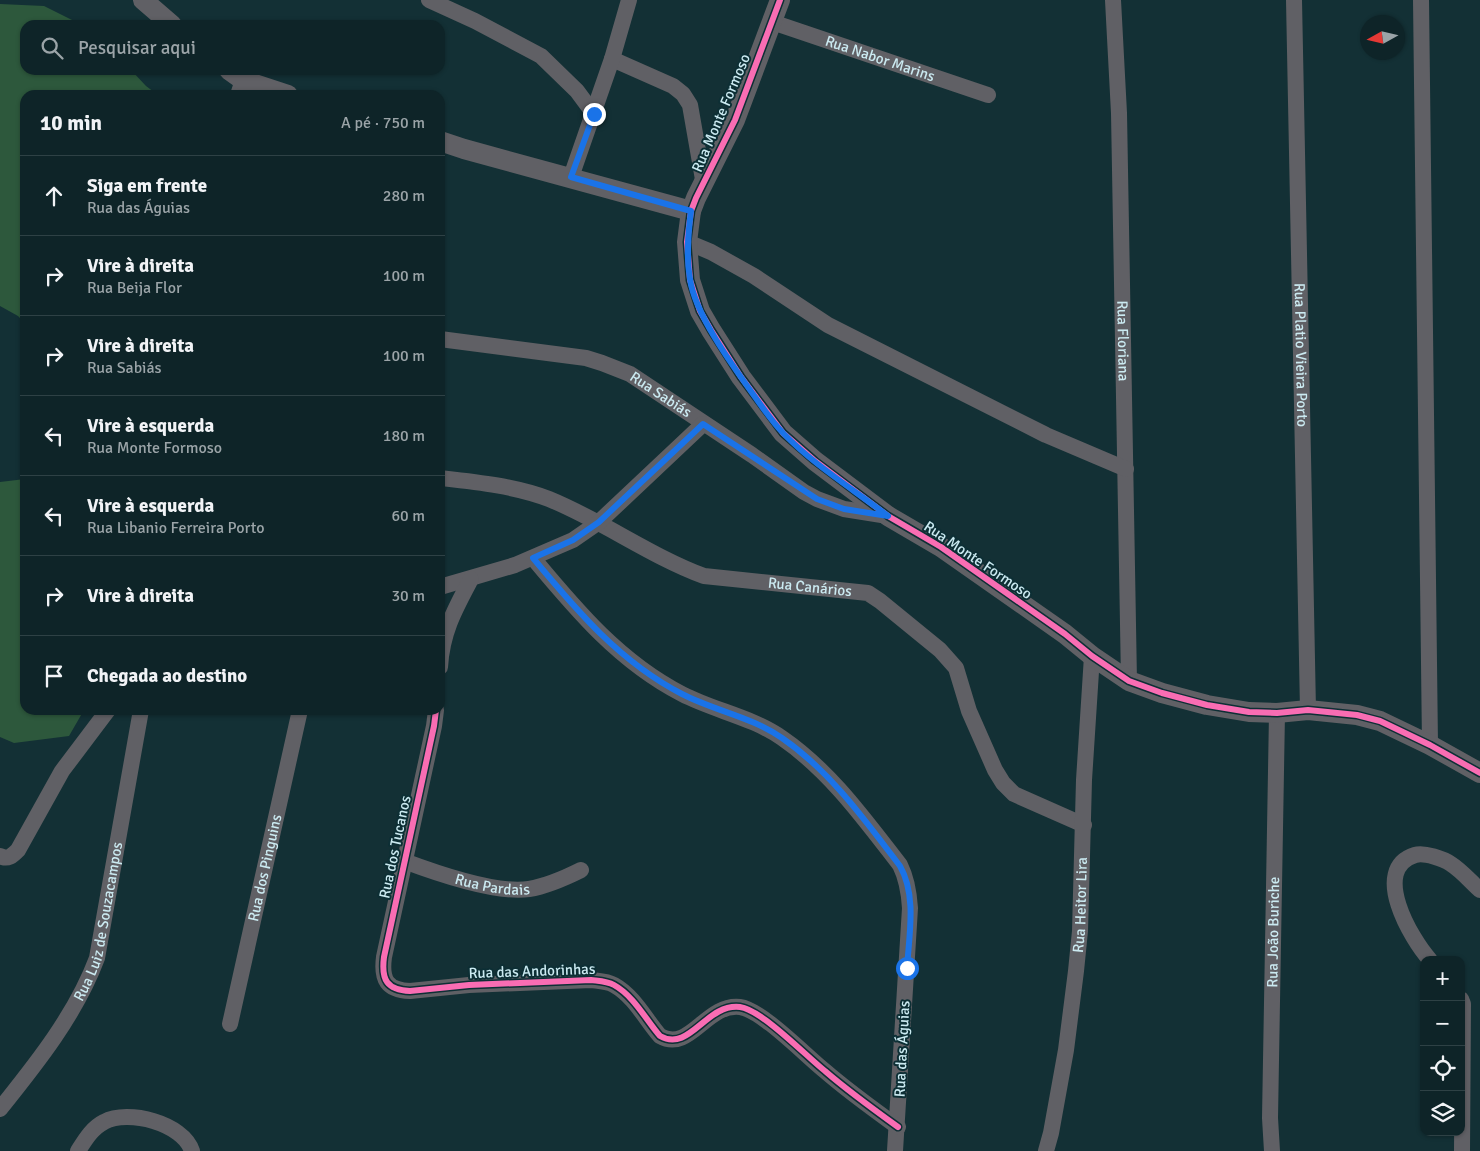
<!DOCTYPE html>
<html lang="pt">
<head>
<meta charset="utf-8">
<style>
	body { margin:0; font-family:Signika,sans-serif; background:#1c3034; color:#f1f3f6 }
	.controls { position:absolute; right:15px; bottom:15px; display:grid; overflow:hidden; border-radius:10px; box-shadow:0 1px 4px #0004 }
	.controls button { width:45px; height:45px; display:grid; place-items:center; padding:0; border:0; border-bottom:1px solid #2e4145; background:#0e2428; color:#f1f3f6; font:25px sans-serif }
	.compass { position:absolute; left:1360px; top:15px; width:45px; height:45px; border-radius:50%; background:#0e2428; box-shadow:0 1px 4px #0004; rotate:262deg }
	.stop { position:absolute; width:15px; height:15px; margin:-11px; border:4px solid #1a73e8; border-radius:50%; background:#fff }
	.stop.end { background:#1a73e8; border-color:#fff; box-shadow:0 1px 5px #0008 }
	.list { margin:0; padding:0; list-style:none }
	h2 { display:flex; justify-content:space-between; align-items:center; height:65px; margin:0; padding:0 20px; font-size:21px }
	h2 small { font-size:16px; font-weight:400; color:#9ba4a8 }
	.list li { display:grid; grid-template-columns:32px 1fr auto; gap:15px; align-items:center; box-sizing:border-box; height:80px; padding:0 20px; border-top:1px solid #2e4145 }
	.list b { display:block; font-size:19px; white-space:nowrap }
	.list p { margin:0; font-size:16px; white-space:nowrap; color:#9ba4a8 }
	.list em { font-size:16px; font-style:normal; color:#9ba4a8 }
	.icon { flex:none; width:28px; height:28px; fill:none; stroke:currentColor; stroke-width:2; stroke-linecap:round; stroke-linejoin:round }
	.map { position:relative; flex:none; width:1480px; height:1151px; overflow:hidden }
	.search { position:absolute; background:#0e2428; box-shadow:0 1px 4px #0004; left:20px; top:20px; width:425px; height:55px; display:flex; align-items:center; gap:12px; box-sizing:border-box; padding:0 18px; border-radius:15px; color:#9ba4a8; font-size:19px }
	.panel { position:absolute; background:#0e2428; box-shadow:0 1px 4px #0004; left:20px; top:90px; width:425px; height:625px; border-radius:15px }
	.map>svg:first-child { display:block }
</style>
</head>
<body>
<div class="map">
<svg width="1480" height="1151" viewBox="0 0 1480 1151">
	<rect width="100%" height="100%" fill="#133035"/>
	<g fill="#2d583c">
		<path d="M0,4L44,6L82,25H25V70H131L146,86L158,95H25V323L18,316L0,306Z"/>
		<path d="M25,479V710H84L69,736L14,743L0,737V482Z"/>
	</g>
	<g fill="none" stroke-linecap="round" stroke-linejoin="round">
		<g stroke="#606065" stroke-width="16">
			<path d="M429,0L475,21L541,56L577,91L594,114"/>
			<path id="s1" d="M1113,0L1119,113L1129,681"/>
			<path id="s2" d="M1294,0L1308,710"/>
			<path d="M1421,0L1430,745"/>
			<path id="s3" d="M772,22L988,95"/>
			<path d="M612,59L673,86L683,94L690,105L704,185"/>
			<path d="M238,95L243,80"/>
			<path d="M571,177L612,59L629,0"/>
			<path d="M687,242L711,252L754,276L828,325L1046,435L1126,469"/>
			<path id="s4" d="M440,339L586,358L602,363L630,374L752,455L804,492L817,499L844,509L888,516"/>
			<path id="s5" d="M440,478C476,482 515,486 549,499C603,521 650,556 704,576L868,593L880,601L940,650L956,668L969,711L995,770L1003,783L1014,794L1084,825"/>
			<path d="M533,558C577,611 620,662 682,694C715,711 752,717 782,738C830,771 865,820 900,865C907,879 909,892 910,908L895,1151"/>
			<path d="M440,587L515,565L573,540L599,522L703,424"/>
			<path d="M440,667C442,632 455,609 471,579"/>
			<path d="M436,710L434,726L384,957C381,980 387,990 410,991L469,985L591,980C599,981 607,981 614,985C634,996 646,1020 660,1036C690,1053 706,1003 740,1007C762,1010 806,1056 825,1071C848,1091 873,1109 898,1127"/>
			<path d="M0,856C8,860 12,856 18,850L62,771L108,710"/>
			<path id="s6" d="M404,861C436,873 496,894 529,889C547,886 565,878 581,870"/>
			<path d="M1430,960C1411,939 1370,869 1415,855C1424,852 1444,859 1451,864C1462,871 1471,882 1480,890"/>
			<path d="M1461,999L1463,1004L1462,1151"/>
			<path id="s7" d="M230,1024L300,710"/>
			<path id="s8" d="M0,1109C37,1063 76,1014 97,958L141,710"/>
			<path d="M78,1151C85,1140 92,1128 104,1122C128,1109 183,1123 192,1151"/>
			<path id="s9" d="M1046,1151L1051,1133L1066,1050L1076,971L1080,931L1084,780L1092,656"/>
			<path id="s10" d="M1272,1151L1270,1118L1277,713"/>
		</g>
		<g stroke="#606065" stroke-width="20">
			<path d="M143,0L172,25"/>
			<path d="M780,0L735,120L696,198L691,211L687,242L690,280L700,311L711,330L741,377L783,433L815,461L888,516L941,547L1065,634L1092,656L1129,681L1162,693L1207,705L1249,712L1277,713L1308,710L1357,715L1380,721L1430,745L1480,773"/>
			<path d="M229,70L243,80L288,95"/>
			<path d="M440,141L464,149L691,211"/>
		</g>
		<defs>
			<g id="cycleway">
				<path d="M780,0L735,120L696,198L691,211L687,242L690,280L700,311L711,330L741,377L783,433L815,461L888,516L941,547L1065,634L1092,656L1129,681L1162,693L1207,705L1249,712L1277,713L1308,710L1357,715L1380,721L1430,745L1480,773"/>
				<path d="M436,710L434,726L384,957C381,980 387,990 410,991L469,985L591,980C599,981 607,981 614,985C634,996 646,1020 660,1036C690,1053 706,1003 740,1007C762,1010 806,1056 825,1071C848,1091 873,1109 898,1127"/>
			</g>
		</defs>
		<use href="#cycleway" stroke="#0d2f35" stroke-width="9"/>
		<use href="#cycleway" stroke="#f96db3" stroke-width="6"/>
	</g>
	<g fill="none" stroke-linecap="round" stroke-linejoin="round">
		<path stroke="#1a73e8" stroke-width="6" d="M594,114L571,177L691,211C688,234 686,256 690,279C695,314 732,365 753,394C763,408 772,422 784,434C814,465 853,489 888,516L844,509L817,499L703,424L599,522L573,540L533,558C577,611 620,662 682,694C715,711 752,717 782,738C830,771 865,820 900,866C917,896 909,935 907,968"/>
	</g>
	<g text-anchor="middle" stroke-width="4" stroke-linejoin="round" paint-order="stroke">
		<g font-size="15" fill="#cbeaf1" stroke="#0d2f35">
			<text dy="5" stroke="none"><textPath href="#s3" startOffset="114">Rua Nabor Marins</textPath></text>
			<text transform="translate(721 113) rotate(-67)" y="5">Rua Monte Formoso</text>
			<text dy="5" stroke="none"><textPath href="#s1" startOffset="341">Rua Floriana</textPath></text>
			<text dy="5" stroke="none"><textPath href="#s2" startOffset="355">Rua Platio Vieira Porto</textPath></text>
			<text dy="5" stroke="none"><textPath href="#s4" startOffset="231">Rua Sabiás</textPath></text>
			<text transform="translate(978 560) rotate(34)" y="5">Rua Monte Formoso</text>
			<text dy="5" stroke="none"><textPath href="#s5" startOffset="391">Rua Canários</textPath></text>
			<text transform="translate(395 847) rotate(-78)" y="5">Rua dos Tucanos</text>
			<text dy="5" stroke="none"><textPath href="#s7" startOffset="160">Rua dos Pinguins</textPath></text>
			<text dy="5" stroke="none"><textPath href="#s6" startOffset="92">Rua Pardais</textPath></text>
			<text dy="5" stroke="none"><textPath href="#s9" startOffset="249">Rua Heitor Lira</textPath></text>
			<text dy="5" stroke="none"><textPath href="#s8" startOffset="216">Rua Luiz de Souzacampos</textPath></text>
			<text dy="5" stroke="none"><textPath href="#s10" startOffset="219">Rua João Buriche</textPath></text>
			<text transform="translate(532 971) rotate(-2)" y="5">Rua das Andorinhas</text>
			<text transform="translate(902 1049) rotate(-87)" y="5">Rua das Águias</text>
		</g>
	</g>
</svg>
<div class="controls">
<button>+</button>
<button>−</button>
<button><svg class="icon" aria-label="locate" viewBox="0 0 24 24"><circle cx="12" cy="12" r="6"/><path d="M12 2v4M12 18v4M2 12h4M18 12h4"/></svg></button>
<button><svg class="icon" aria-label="layers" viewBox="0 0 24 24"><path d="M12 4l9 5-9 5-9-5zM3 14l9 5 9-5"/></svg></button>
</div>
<svg class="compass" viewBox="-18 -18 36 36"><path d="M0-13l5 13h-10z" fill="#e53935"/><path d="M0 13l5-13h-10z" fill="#9ba4a8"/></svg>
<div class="stop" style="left:907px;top:968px"></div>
<div class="stop end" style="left:594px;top:114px"></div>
<div class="search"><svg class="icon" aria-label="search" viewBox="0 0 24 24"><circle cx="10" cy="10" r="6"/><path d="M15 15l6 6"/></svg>Pesquisar aqui</div>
<section class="panel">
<h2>10 min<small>A pé · 750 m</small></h2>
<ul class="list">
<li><svg class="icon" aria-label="ahead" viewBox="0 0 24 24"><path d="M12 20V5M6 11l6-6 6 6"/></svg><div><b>Siga em frente</b><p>Rua das Águias</p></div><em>280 m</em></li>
<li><svg class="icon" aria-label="right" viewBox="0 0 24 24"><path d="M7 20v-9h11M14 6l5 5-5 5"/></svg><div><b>Vire à direita</b><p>Rua Beija Flor</p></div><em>100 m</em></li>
<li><svg class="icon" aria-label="right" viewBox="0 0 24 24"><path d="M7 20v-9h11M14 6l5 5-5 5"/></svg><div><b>Vire à direita</b><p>Rua Sabiás</p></div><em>100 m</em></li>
<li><svg class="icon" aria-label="left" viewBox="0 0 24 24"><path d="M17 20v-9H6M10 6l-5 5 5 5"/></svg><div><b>Vire à esquerda</b><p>Rua Monte Formoso</p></div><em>180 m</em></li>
<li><svg class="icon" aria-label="left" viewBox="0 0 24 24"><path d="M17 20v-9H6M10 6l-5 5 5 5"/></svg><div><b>Vire à esquerda</b><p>Rua Libanio Ferreira Porto</p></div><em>60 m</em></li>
<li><svg class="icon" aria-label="right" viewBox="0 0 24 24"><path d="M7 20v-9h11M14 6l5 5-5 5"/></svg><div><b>Vire à direita</b></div><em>30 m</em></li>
<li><svg class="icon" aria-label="arrive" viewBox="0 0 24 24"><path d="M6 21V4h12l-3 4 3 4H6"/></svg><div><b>Chegada ao destino</b></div></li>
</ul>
</section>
</div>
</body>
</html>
